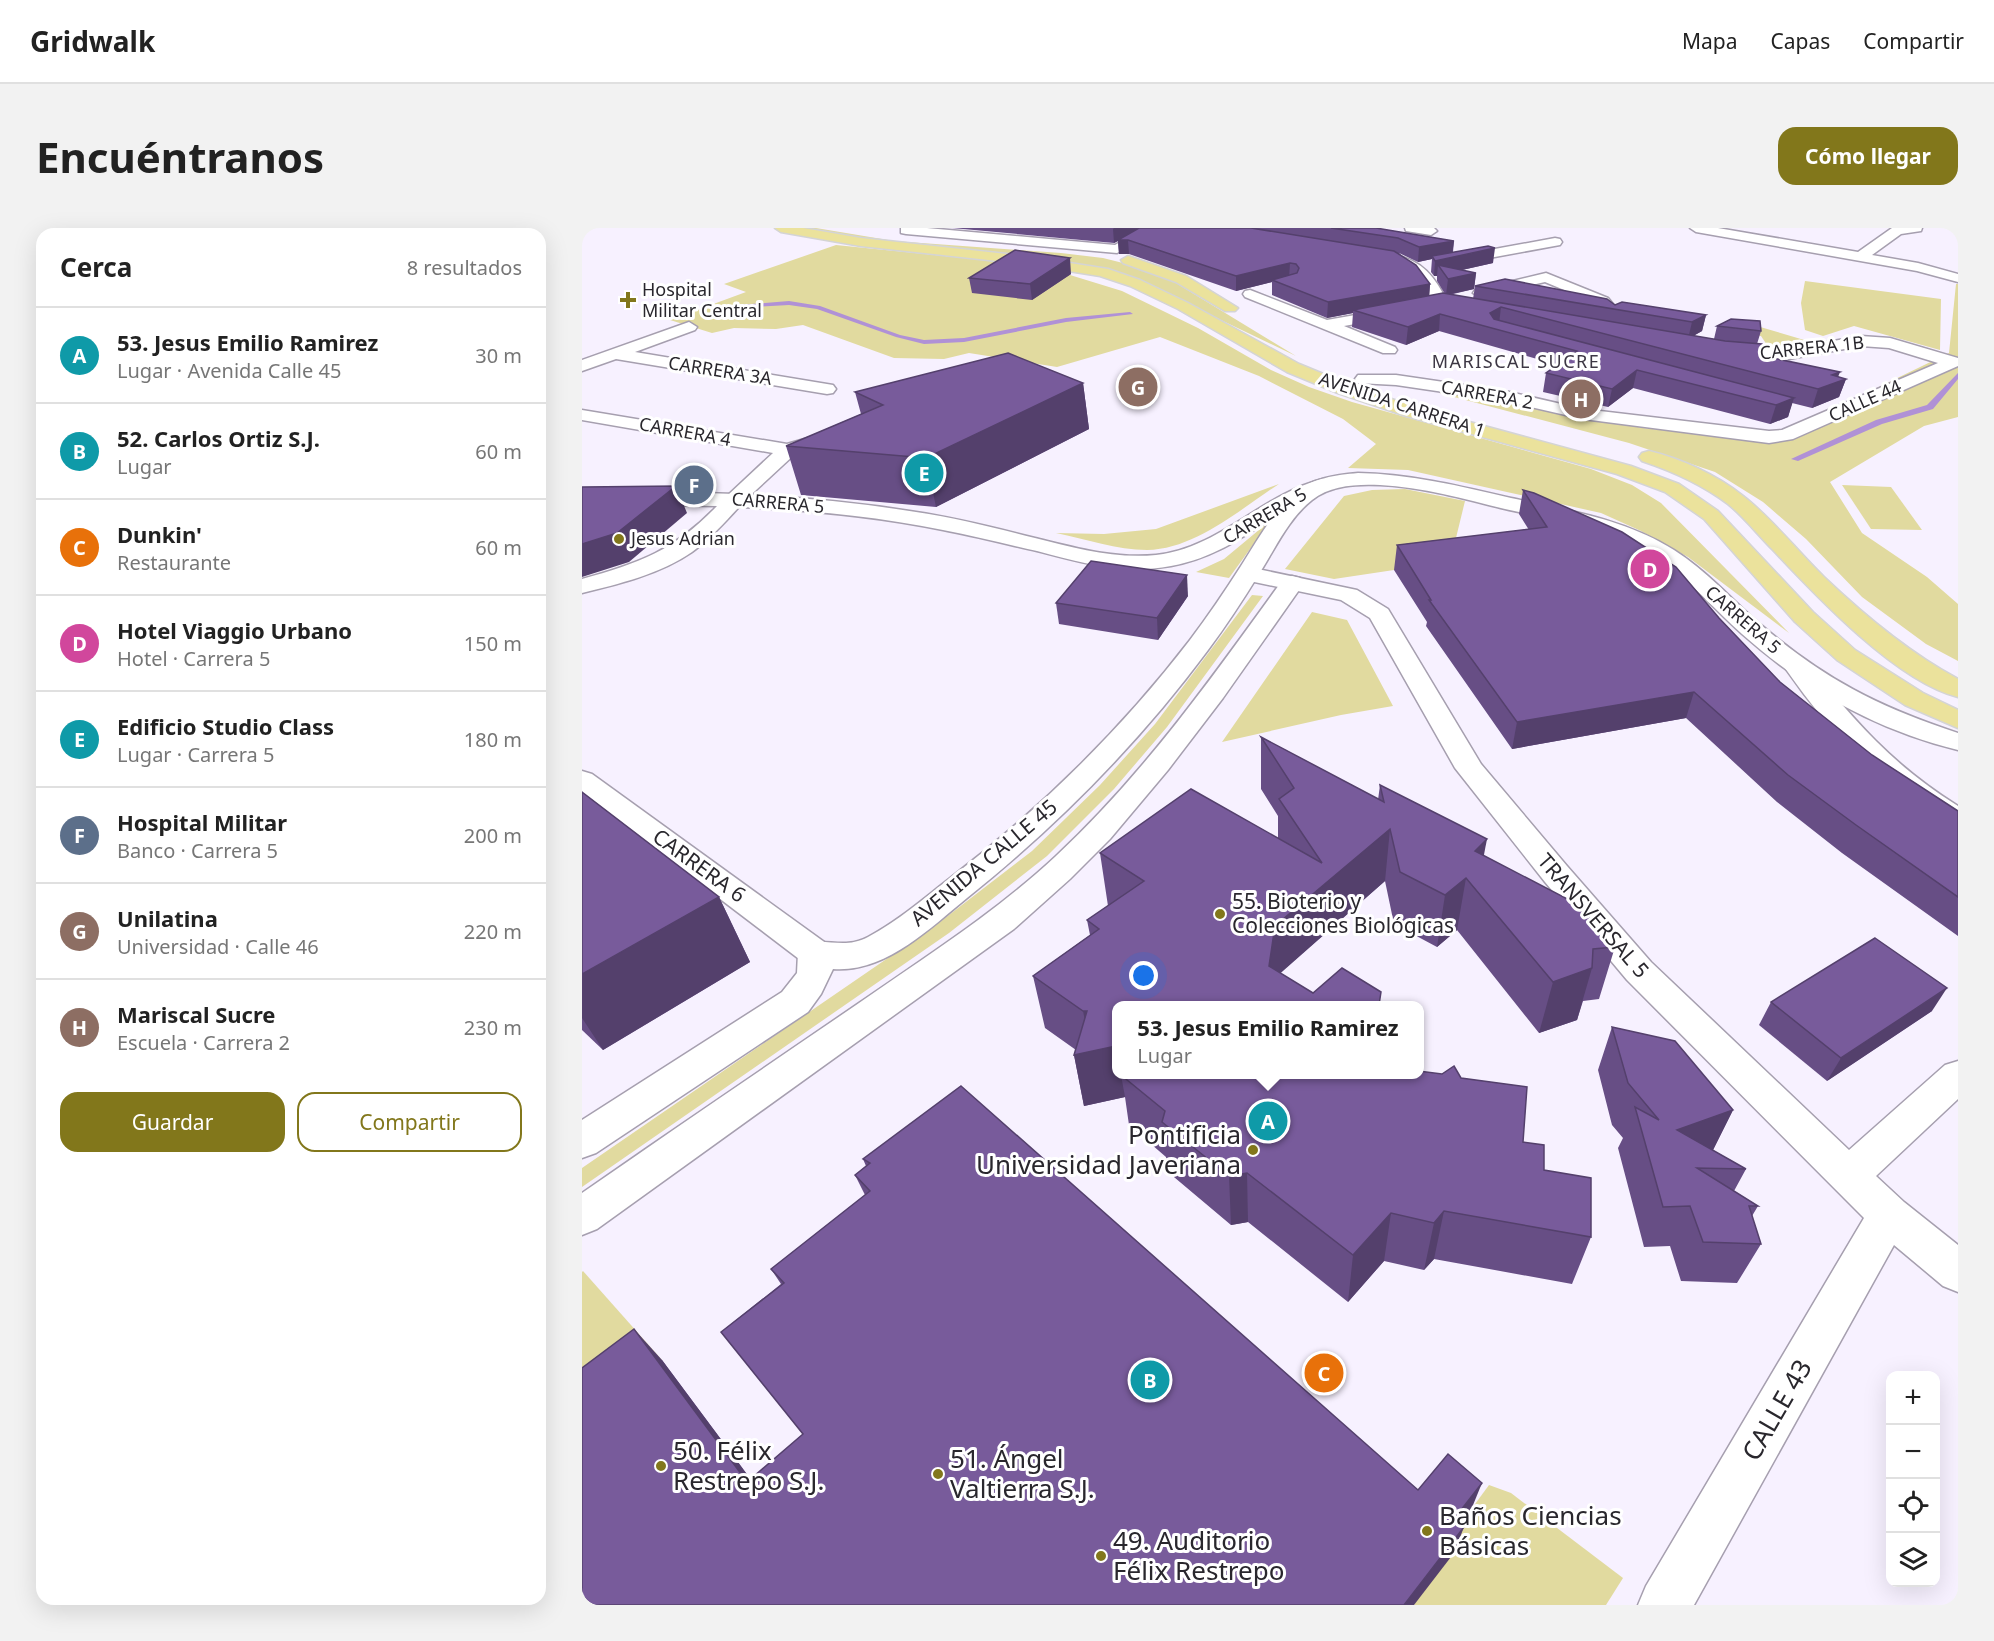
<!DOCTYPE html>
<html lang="es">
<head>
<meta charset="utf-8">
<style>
	body { margin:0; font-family:"Noto Sans",sans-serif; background:#f2f2f2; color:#222 }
	.controls { position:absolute; right:18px; bottom:18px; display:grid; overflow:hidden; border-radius:12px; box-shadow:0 6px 24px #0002 }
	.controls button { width:54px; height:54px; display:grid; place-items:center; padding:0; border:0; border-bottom:2px solid #e0e0e0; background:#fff; color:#222; font:30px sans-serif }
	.you { position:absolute; left:562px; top:748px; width:21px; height:21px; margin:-15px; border:4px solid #fff; border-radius:50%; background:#1a73e8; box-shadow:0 0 0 9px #1a73e833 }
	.badge { display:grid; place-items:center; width:39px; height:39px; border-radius:50%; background:#82771b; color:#fff; font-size:20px; font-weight:700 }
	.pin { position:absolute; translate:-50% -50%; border:3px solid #fff; box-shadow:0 2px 6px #0006 }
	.popup { position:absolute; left:530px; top:773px; width:312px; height:78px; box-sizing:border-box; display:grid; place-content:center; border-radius:12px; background:#fff; filter:drop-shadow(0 2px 4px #0005); font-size:20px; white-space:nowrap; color:#767676 }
	.popup b { font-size:22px; color:#222 }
	.popup::after { content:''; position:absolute; left:50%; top:100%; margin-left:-12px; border:12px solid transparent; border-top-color:#fff }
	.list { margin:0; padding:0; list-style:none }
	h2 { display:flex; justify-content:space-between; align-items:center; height:78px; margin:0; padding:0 24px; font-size:26px }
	h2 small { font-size:20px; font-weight:400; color:#767676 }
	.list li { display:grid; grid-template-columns:39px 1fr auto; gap:18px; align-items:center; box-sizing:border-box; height:96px; padding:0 24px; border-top:2px solid #e0e0e0 }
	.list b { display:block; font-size:22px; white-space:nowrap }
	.list p { margin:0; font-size:20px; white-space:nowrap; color:#767676 }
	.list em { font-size:20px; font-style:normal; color:#767676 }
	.actions { display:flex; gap:12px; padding:18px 24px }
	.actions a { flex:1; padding:14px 0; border:2px solid #82771b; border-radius:18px; text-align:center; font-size:21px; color:#82771b }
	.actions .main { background:#82771b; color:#fff }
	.icon { flex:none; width:33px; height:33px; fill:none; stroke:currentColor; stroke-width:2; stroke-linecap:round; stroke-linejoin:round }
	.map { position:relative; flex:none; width:1376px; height:1377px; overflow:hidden; border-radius:18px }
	header { display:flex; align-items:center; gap:36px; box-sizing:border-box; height:84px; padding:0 30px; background:#fff; border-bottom:2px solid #e0e0e0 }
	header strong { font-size:28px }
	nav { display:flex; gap:33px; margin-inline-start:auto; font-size:21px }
	.intro { display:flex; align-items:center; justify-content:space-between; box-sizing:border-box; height:144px; padding:0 36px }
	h1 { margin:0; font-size:42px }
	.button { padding:15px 27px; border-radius:18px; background:#82771b; color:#fff; font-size:21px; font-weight:700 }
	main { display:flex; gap:36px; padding:0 36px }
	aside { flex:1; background:#fff; border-radius:18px; box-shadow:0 6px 24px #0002 }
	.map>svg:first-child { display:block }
</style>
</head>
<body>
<header>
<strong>Gridwalk</strong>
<nav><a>Mapa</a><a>Capas</a><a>Compartir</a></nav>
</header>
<div class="intro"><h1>Encuéntranos</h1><a class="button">Cómo llegar</a></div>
<main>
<aside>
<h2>Cerca<small>8 resultados</small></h2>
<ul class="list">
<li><span class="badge" style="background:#0f9aa8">A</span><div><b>53. Jesus Emilio Ramirez</b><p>Lugar · Avenida Calle 45</p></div><em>30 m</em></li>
<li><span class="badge" style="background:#0f9aa8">B</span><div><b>52. Carlos Ortiz S.J.</b><p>Lugar</p></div><em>60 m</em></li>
<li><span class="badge" style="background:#e8710a">C</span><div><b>Dunkin'</b><p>Restaurante</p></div><em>60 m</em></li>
<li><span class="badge" style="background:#d1479c">D</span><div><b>Hotel Viaggio Urbano</b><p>Hotel · Carrera 5</p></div><em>150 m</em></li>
<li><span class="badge" style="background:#0f9aa8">E</span><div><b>Edificio Studio Class</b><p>Lugar · Carrera 5</p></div><em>180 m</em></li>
<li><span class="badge" style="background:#5c6f8a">F</span><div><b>Hospital Militar</b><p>Banco · Carrera 5</p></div><em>200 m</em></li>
<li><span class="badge" style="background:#8d6e63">G</span><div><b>Unilatina</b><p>Universidad · Calle 46</p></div><em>220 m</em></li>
<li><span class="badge" style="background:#8d6e63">H</span><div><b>Mariscal Sucre</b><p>Escuela · Carrera 2</p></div><em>230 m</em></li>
</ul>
<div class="actions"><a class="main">Guardar</a><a>Compartir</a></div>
</aside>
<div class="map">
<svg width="1376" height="1377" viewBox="0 0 1376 1377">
	<rect width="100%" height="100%" fill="#f7f1ff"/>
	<g fill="#e1da9f">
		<path d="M211,0H234L312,13L479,25L521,30L553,38L594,55L714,128L551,50Z"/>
		<path d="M254,17L402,32L475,43L540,63L616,100L689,142L727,159L770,174L1009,241L1050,257L1079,275L1207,405L1106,329L1059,303L1019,285L826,242L766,240L794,216L761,191L677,148L578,109L475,139L387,125L362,131L312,130L221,97L194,101L152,100L130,105L88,92L164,64L142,56Z"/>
		<path d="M1223,53L1359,71L1358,122L1272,98L1241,108L1223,102L1219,75Z"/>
		<path d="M1374,56H1376V189L1342,198L1248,254L1280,305L1345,349L1376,376V433L1344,416L1280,369L1224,311L1181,274L1133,244L1047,215L857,165L898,168L1061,200L1185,213L1367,125Z"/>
		<path d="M1168,96L1229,114L1200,123L1187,120L1179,108L1149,105Z"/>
		<path d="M697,256C658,281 614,321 565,322C535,322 504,311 474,305L522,306L574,301Z"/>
		<path d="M1260,257L1309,259L1340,302L1289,301Z"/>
		<path d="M823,261L883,273L873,314L823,332L812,342L752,351L703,341L762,268L790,262Z"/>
		<path d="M689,292L647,350L614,344L642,331Z"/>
		<path d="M670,367L681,368L585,499L532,561L465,628L367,705L0,959V940L354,697L450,623L518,557L573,496Z"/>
		<path d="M730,384L765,392L811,478L759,487L640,514Z"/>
		<path d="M1,1043L80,1132L0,1194V1044Z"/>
		<path d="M907,1257L929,1265L1041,1350L1024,1377H832L863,1317Z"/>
	</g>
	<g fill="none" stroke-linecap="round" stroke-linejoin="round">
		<g fill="#b091d6" fill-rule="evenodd">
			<path d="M207,73L238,78L318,107L342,112L382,110L484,90L548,84L551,86L484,94L382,114L342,116L314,109L235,81L207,77L134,81L131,79Z"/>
			<path d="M1376,145V151L1351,181L1300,196L1216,233L1209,231L1294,192L1345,177Z"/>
		</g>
		<defs>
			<g id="minor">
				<path d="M319,0H345L533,17L563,0H578L535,25L324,6L319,5Z"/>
				<path d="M823,0H852L855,3L849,7L824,3Z"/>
				<path d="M1108,0H1136L1276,24L1310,0H1340L1339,3L1319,6L1290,27L1336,35L1376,46V54L1335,43L1114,4Z"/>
				<path d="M973,10L978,11L980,14L978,17L869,37L862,33L869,29Z"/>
				<path d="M797,23C833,30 847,38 864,71L899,78L902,81L894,86L853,78C831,44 834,40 792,30L790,27L792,24Z"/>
				<path d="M964,45L1026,70L1039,86L1031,91L1026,89L1016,76L963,54L898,69L891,65L893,62Z"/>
				<path d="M668,62L745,92L813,80L818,82L821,85L818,88L762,98L813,119L815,122L813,125H801L663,69L661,66L663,63Z"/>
				<path d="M107,94L115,99L113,102L53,124L251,157L254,161L251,165L245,166L34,131L0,143V132Z"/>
				<path d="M1279,108L1308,110L1376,130V138L1211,211L1187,215L1001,191L923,173L814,157L776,155L773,151L776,147H814L923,163L1001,181L1187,203L1200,202L1356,135L1307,120L1279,118L1207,131L1172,132L1131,126L1129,123L1131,120L1207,121Z"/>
				<path d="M0,182L205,216L247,204L254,206L256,210L254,214L213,226L160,275L153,277L146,275L143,271L146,267L191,225L0,192Z"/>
				<path d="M666,339L775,362L806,381L899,536L985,638L1069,734L1267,922L1363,837L1376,833V871L1294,948L1322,974L1376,1017V1064L1361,1058L1312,1017L1112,1377H1056L1064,1358L1282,990L1045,752L963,654L873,540L788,390L759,372L658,351L655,346L658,341Z"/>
				<path d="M1216,432L1225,435C1274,494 1309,536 1376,578V602C1360,597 1346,587 1332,577C1281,539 1239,492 1203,440L1207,435Z"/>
				<path d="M0,543L10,546L245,716L250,725L245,734L233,737L221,734L0,566Z"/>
			</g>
			<path id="tertiary" d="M741,251L748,253L751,257L748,261C689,281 655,326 589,338C540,347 501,335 455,323C424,316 392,308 361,302C294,288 225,282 157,279C142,295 128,311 110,324C78,346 37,356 0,365V351C58,335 93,322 135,278L0,276V264C112,263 223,266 334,284C374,290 414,300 453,310C494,320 532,331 574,327C638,320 680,266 741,251Z"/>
			<g id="secondary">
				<path d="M776,245C829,246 878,258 929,270C985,282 1043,291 1092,322C1124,342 1150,372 1178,396C1242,451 1297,479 1376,505V522C1294,502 1223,462 1160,406C1133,382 1107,351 1076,331C1029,301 976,293 923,281C882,271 840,259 798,257C775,256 749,257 730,272C706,291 693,321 677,346C661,372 644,398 626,422C557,515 475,598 385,670C347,701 303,745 251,741L239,766L226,784L14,925L0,930V892L200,764L215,745L216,725L221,716C245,709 261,722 286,709C316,693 341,671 367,651C457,582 539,502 608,412C626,388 643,363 659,338C675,313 690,285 713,265C730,250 754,247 776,245Z"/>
				<path d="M710,348L718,350L722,355L641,470L586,542L528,611L488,651L432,701L15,1001L0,1007V965C92,901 185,838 277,775C345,728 414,684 474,628C562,546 632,447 702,350Z"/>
			</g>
			<g id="primary">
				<path d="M193,0H221L279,10L443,28L526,41L558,52L606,75L717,136L768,157L836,180L1049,238L1097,256L1136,283L1231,384L1273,422L1341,465L1376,482V500L1323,477L1255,432L1213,394L1122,291L1083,264L1035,246L824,188L756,165L705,144L596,81L548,58L518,48L443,36L279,18L199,4Z"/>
				<path d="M546,28L604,48L656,80L653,83H643L594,54L541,35L539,32Z"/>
				<path d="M1067,223C1100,231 1135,247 1161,268C1191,291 1215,323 1242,349C1283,388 1326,424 1376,451V469C1315,454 1234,368 1191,322C1176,307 1162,289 1146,276C1121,257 1090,243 1060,233L1057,229L1060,225Z"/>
			</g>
		</defs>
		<use href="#minor" stroke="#a69faf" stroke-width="3"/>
		<use href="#tertiary" stroke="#a69faf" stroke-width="3"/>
		<use href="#secondary" stroke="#a69faf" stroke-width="3"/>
		<use href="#primary" stroke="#d4d4d5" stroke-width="3"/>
		<use href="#minor" fill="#fff" fill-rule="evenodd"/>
		<use href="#tertiary" fill="#fff" fill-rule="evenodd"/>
		<use href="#secondary" fill="#fff" fill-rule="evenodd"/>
		<use href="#primary" fill="#ebe29c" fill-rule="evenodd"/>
	</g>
	<g fill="#674e85" fill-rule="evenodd">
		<path d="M370,0H794L872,13L871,24L911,35L880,42L894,45L892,61L867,67L891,71L893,58L1033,77L1124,87L1120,103L1111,108L1132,111L1135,98L1179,103L1175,116L1181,128L1264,151L1257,169L1230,180L1210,175L1206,189L1188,196L1051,160L1026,179L961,164L964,145L976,137L857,103L824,117L770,99L771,85L745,90L690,67V54L654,63L547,26H537L536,13L532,15ZM817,25L836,34L850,31L849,44L852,48H855V53L863,66L847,68L848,56Z"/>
		<path d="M489,46L450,72L390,65L387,50Z"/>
		<path d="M501,155L507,201L354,279L219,267L204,218L279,186L273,164Z"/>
		<path d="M941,262L1137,390L1198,454L1290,527L1376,583V708L1260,625L1195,574L1104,490L930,521L844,398L845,394L812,342L815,317L947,302L937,286Z"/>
		<path d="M606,368L576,412L477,396L474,375Z"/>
		<path d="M679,509L796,572L798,557L1033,719L1017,771L1001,773L995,792L957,805L875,702L855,719L812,696L803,653L698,745L731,765L799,764L534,846L879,850L941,914L1009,1009L990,1056L852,1031L842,1042L802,1033L766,1074L666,994L649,997L586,944L584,929L547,897L543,869L502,878L492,827L494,822L463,800L451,748L508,707L505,692L526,678L518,625L696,611V588L679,561Z"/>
		<path d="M0,564L137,669L168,734L21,822L0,802Z"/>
		<path d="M1189,774L1350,783L1245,853L1177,797Z"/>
		<path d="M1030,799L1151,882L1131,922L1164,941L1152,963L1176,978L1170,988L1179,1016L1155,1055L1099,1053L1088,1018L1062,1019L1036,920L1041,910L1030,897L1016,842Z"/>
		<path d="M281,931L836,1262L889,1282L878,1297L872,1325L0,1377L80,1132L169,1252L221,1206L139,1104L199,1056L189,1041L283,967L273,947L284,938Z"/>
	</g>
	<g fill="#54406c">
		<path d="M532,0H558L546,12L547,26H537L536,13L532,15L531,1Z"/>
		<path d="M872,13L870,27L850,28V31L836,34L837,19Z"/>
		<path d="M913,20L911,35L862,46L856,37L855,48H852L853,33Z"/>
		<path d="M488,30L489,46L450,72L448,56Z"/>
		<path d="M708,35L707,50L690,52V54L654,63V48Z"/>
		<path d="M894,45L892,61L864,67L866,51Z"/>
		<path d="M848,56L847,71L771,82V85L745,90L746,74Z"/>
		<path d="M919,79L917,96L910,100L908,85Z"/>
		<path d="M858,86L857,103L824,117L826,99Z"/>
		<path d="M1124,87L1120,103L1106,111L1110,94Z"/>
		<path d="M1055,142L1051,160L1026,179L1030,161Z"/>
		<path d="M1258,144L1254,154L1264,151L1257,169L1230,180L1236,161L1250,147Z"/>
		<path d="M501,155L507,201L354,279L344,230Z"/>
		<path d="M1212,170L1206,189L1188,196L1194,177Z"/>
		<path d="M94,258L105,285L47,334L0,349V316Z"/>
		<path d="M605,347L606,368L576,412L575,390Z"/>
		<path d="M1112,464L1104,490L930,521L935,494Z"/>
		<path d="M808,601L803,653L693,750L687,738L693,698Z"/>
		<path d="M905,611L895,663L893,623Z"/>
		<path d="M884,650L875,702L855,719L863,667Z"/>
		<path d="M137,669L168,734L21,822L0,790V746Z"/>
		<path d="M1010,740L995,792L957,805L971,754Z"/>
		<path d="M1365,760L1350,783L1245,853L1259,830Z"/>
		<path d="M501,783H505L534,818V846H554L539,847L543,869L502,878L492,827L509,823Z"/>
		<path d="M1151,882L1130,924L1095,902Z"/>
		<path d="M665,945L666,994L649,997L647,948Z"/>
		<path d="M862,983L852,1031L842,1042L852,995Z"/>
		<path d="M809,985L802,1033L766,1074L771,1027Z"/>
		<path d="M52,1101L80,1132L191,1281L165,1254Z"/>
		<path d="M900,1255L889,1282L863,1317L872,1291Z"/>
		<path d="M882,1299L872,1325L832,1377H822Z"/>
	</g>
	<g fill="#785b9b" stroke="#54406c" stroke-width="1.5">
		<path d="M557,0H669L812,23L834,37L848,56L746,74L690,52L715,45L717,40L714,36L708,35L654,48L546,12H536Z"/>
		<path d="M749,0H794L872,13L837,19L816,10Z"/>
		<path d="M906,18L913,20L853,33L850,28Z"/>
		<path d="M433,22L488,30L448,56L387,50Z"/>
		<path d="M856,37L894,45L866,51Z"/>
		<path d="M923,51L1025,71L1033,77L1040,74L1124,87L1110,94L893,58Z"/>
		<path d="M861,65L1143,113L1180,116L1181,128L1258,144L1250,147L1264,151L1236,161L919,79L908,85L912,91L1212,170L1194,177L1055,142L1030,161L964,145L995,123L858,86L826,99L771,82Z"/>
		<path d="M1149,91L1178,93L1179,103L1135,98Z"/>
		<path d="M426,125L501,155L344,230L204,218L301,177L273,164Z"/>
		<path d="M94,258L35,305L0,316V259Z"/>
		<path d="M941,262L952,265L1040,304L1094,339L1137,390L1198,454L1290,527L1376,583V669L1274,597L1206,547L1112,464L935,494L847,372H849L815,317L965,299Z"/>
		<path d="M509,333L605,347L575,390L474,375Z"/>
		<path d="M679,509L802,574L798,557L905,611L893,623L997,677L1033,719L1011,721L1010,740L971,754L884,650L863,667L818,644L808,601L693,698L687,738L731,765L760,740L799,764L797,777H534V818L492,827L505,783H501L451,748L517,701L505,692L562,653L518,625L609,561L740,635L697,571L712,560Z"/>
		<path d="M0,564L137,669L0,746Z"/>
		<path d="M1293,710L1365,760L1259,830L1189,774Z"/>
		<path d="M1030,799L1093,813L1151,882L1095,902L1164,941L1115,940L1176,978H1167L1179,1016L1121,1014L1108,978L1081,979L1053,879L1077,892L1046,855Z"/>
		<path d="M872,838L879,850L945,859L941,914L962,917V942L1009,950V1009L862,983L852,995L809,985L771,1027L665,945L647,948L580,894L583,883L539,847L837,846V843L860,846Z"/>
		<path d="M379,858L836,1262L866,1226L900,1255L872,1291L882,1299L822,1377H0V1140L52,1101L165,1254L221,1206L139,1104L202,1055L189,1041L288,963L273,947L288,935L281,931Z"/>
	</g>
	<g fill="#82771b" stroke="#fff" stroke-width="2">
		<path d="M43 63h6v6h6v6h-6v6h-6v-6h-6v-6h6z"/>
		<circle cx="37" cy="311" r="6"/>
		<circle cx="638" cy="686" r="6"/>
		<circle cx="671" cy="922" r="6"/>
		<circle cx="79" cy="1238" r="6"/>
		<circle cx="356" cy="1246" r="6"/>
		<circle cx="845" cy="1303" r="6"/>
		<circle cx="519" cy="1328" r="6"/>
	</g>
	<g text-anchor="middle" stroke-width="6" stroke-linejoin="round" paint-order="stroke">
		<g font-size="18" fill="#29272d" stroke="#fff" text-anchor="start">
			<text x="60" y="68">Hospital<tspan x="60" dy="21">Militar Central</tspan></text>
			<text x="49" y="317">Jesus Adrian</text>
		</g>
		<g font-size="18" fill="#29272d" stroke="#fff">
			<text transform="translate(1230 120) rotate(-6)" y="6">CARRERA 1B</text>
			<text transform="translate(138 143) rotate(9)" y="6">CARRERA 3A</text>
			<text transform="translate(905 167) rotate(10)" y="6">CARRERA 2</text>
			<text transform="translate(1283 173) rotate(-24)" y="6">CALLE 44</text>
			<text transform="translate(820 177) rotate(18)" y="6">AVENIDA CARRERA 1</text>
			<text transform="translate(103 204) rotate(10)" y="6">CARRERA 4</text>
			<text transform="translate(196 275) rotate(5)" y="6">CARRERA 5</text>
			<text transform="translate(683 288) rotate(-30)" y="6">CARRERA 5</text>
			<text transform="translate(1161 392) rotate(41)" y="6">CARRERA 5</text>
		</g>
		<g font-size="18" letter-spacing="1.5" fill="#3d3744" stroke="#fff">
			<text x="934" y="140">MARISCAL SUCRE</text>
		</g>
		<g font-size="21" fill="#29272d" stroke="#fff">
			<text transform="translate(402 635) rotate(-40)" y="7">AVENIDA CALLE 45</text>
			<text transform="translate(117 638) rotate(36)" y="7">CARRERA 6</text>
			<text transform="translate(1011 688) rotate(49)" y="7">TRANSVERSAL 5</text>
		</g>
		<g font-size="21" fill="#29272d" stroke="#fff" text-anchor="start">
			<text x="650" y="681">55. Bioterio y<tspan x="650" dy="24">Colecciones Biológicas</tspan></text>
		</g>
		<g font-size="26" fill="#29272d" stroke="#fff" text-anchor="start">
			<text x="659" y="916" text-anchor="end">Pontificia<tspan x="659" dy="30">Universidad Javeriana</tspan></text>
			<text x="91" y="1232">50. Félix<tspan x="91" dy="30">Restrepo S.J.</tspan></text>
			<text x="368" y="1240">51. Ángel<tspan x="368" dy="30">Valtierra S.J.</tspan></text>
			<text x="857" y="1297">Baños Ciencias<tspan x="857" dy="30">Básicas</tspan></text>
			<text x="531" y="1322">49. Auditorio<tspan x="531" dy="30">Félix Restrepo</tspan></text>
		</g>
		<g font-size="26" fill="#29272d" stroke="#fff">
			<text transform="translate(1195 1182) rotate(-60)" y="9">CALLE 43</text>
		</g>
	</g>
</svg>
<div class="controls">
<button>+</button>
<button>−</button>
<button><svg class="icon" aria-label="locate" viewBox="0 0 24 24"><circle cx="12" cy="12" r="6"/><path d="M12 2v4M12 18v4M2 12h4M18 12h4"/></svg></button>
<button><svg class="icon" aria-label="layers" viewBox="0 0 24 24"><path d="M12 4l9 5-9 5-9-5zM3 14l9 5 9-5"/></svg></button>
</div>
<div class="you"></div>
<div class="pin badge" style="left:686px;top:893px;background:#0f9aa8">A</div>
<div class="popup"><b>53. Jesus Emilio Ramirez</b>Lugar</div>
<div class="pin badge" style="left:568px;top:1152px;background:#0f9aa8">B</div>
<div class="pin badge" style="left:742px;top:1145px;background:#e8710a">C</div>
<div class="pin badge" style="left:1068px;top:341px;background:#d1479c">D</div>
<div class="pin badge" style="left:342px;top:245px;background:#0f9aa8">E</div>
<div class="pin badge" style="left:112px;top:257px;background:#5c6f8a">F</div>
<div class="pin badge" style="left:556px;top:159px;background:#8d6e63">G</div>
<div class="pin badge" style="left:999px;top:171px;background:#8d6e63">H</div>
</div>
</main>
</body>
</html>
